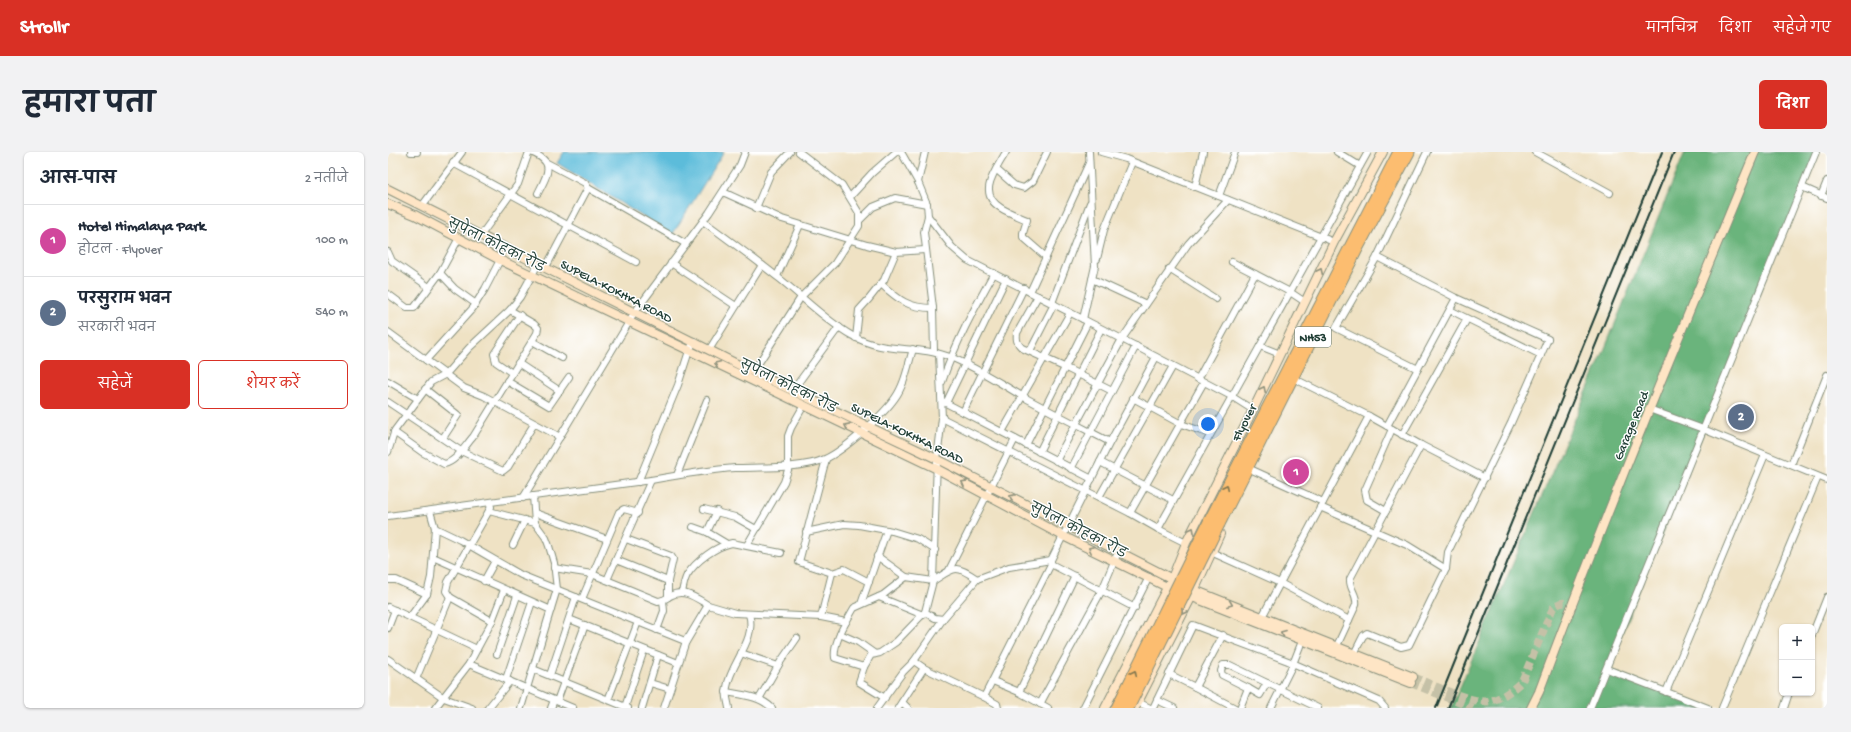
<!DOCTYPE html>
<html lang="hi">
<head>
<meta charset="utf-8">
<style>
	body { margin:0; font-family:"Gochi Hand","Playpen Sans Deva",sans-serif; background:#f2f2f3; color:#1f2937 }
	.controls { position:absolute; right:12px; bottom:12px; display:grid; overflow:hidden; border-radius:6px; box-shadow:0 1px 3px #0004 }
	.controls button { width:36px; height:36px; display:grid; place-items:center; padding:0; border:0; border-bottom:1px solid #e0e1e3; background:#fff; color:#1f2937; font:20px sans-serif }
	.you { position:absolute; left:820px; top:272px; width:14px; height:14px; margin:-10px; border:3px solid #fff; border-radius:50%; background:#1a73e8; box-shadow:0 0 0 6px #1a73e833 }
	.badge { display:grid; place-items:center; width:26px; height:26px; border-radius:50%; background:#d93025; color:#fff; font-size:13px; font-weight:700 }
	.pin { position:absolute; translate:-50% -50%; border:2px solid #fff; box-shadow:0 1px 4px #0006 }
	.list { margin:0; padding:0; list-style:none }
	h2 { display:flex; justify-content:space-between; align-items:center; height:52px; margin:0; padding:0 16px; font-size:17px }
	h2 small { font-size:13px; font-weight:400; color:#747a83 }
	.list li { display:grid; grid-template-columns:26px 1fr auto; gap:12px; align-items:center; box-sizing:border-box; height:72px; padding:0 16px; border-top:1px solid #e0e1e3 }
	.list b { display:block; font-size:15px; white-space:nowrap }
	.list p { margin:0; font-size:13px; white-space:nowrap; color:#747a83 }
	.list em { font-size:13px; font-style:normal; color:#747a83 }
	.actions { display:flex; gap:8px; padding:12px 16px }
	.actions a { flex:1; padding:9px 0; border:1px solid #d93025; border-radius:6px; text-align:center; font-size:14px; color:#d93025 }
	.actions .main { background:#d93025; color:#fff }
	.map { position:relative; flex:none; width:1439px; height:556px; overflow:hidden; border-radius:6px }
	header { display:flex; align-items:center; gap:24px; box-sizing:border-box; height:56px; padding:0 20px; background:#d93025; color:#fff }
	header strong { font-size:19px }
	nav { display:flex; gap:22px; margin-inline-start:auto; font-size:14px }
	.intro { display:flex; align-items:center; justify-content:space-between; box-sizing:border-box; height:96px; padding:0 24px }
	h1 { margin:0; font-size:28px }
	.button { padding:10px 18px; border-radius:6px; background:#d93025; color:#fff; font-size:14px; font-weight:700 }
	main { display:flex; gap:24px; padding:0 24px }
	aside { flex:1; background:#fff; border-radius:6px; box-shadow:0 1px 3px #0004 }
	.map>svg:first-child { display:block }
</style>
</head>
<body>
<header>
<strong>Strollr</strong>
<nav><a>मानचित्र</a><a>दिशा</a><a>सहेजे गए</a></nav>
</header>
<div class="intro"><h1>हमारा पता</h1><a class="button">दिशा</a></div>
<main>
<aside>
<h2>आस-पास<small>2 नतीजे</small></h2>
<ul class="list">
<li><span class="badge" style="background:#d1479c">1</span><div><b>Hotel Himalaya Park</b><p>होटल · Flyover</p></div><em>100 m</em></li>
<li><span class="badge" style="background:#5c6f8a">2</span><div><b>परसुराम भवन</b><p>सरकारी भवन</p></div><em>540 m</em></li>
</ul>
<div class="actions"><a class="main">सहेजें</a><a>शेयर करें</a></div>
</aside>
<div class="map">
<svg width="1439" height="556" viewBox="0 0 1439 556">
	<rect width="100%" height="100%" fill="#fff"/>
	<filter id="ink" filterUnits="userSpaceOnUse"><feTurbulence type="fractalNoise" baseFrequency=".025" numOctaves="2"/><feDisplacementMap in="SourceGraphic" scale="8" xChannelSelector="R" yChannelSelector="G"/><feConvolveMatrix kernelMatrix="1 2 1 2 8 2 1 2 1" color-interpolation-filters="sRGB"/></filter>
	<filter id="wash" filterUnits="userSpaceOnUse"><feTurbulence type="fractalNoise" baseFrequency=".012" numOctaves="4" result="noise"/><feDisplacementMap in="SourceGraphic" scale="16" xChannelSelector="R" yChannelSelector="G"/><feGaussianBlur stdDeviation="0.9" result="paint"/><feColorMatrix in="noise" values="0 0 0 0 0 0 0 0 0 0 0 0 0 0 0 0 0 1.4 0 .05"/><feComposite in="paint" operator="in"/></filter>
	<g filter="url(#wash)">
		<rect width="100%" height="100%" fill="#efe2c4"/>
		<path fill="#6ab47c" stroke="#447858" d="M1297,0H1429L1219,517L1320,556H1063L1213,206Z"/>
		<path fill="#5cbcda" stroke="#3e7c87" d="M176,0H336L284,83L169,11Z"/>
	</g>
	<g filter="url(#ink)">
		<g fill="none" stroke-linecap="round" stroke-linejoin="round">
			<g stroke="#c5c1a7" stroke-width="8" stroke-dasharray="8 4" stroke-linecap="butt">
				<path d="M1025,525C1041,531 1087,553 1102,549C1114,546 1125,538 1134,529L1165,456C1171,450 1176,450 1184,452"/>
				<path d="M1023,531L1085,556"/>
			</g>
			<defs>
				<g id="street">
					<path d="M23,0H29"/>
					<path d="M142,0C168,9 160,22 150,41"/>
					<path d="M618,0C608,18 588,41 613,56C621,61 630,64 639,68L635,81V85L658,105"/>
					<path d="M713,0L738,7L946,90"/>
					<path d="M949,0L972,14"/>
					<path d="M1147,0L1222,41"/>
					<path d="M65,11L248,110"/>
					<path d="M609,18L626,33L636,36L645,29L659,0"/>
					<path d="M530,30L537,0"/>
					<path d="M807,35L815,0"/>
					<path d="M1414,35L1439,46"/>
					<path d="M200,36L298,92"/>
					<path d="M335,40L394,67L479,93L508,100L537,98"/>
					<path d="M831,44L847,0"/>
					<path d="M1433,44L1439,29"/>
					<path d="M462,45L484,21L508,0"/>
					<path d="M34,54L74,0"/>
					<path d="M368,56L383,20L402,0"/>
					<path d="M540,64L564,95L579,108L734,187L843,244L865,258"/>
					<path d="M472,68L485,55L507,46L539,52"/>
					<path d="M315,69C341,88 367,107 392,127C416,146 437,168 463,183C497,203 527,192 562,205C588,215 610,230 634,244C663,260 693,275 722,290"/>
					<path d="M93,83L130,32L141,0"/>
					<path d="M0,100L4,109L41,135"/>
					<path d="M989,105L1068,146L999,274"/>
					<path d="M709,107L716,78L744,10"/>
					<path d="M844,110L902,140L917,150"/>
					<path d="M283,111L348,154"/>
					<path d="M158,115L200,36L197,31L159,11"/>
					<path d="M781,117L828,147"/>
					<path d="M52,121L67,137L88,152"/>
					<path d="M389,124L412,73"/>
					<path d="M704,127L758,152"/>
					<path d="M493,132C511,148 520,156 545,156"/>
					<path d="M642,140L701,11"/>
					<path d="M0,142L19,156H26L52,121L71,86"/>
					<path d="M650,144L629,181C628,188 629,191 634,196L676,215L724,239"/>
					<path d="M664,151L702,51"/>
					<path d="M1062,158L1153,203"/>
					<path d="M695,167L707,114L701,0"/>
					<path d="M0,180L76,236L96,244L172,285"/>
					<path d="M468,186L471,158L481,147L496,128L508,100"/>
					<path d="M144,189L174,206"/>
					<path d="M872,194L892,202"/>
					<path d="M321,198L374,113"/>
					<path d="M642,199L666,152"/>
					<path d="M38,208L85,156L97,137L112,108"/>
					<path d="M130,211L172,239"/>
					<path d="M1030,217L948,176L989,105L1039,0"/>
					<path d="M365,220L413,145L447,111L471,74V61L454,33L411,0"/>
					<path d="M124,221L108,210L106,202L132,163"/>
					<path d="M810,227L867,122"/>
					<path d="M0,229L30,247"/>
					<path d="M119,229L161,254L181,225"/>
					<path d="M554,230C567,192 586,157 606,121"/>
					<path d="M37,237L70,263L55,286"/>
					<path d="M405,238L451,175"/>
					<path d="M745,246L793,272L822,282"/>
					<path d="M554,249L704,327"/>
					<path d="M0,250L73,299L115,319L120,315L146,272"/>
					<path d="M558,251L618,127"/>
					<path d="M1261,257L1315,277L1439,328"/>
					<path d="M575,260L636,136"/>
					<path d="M981,264L1033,293L1097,326"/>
					<path d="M554,266L742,361L770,377"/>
					<path d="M6,280L34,300L56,312C68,310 77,294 85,285L149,181L150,176L146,172L122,158"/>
					<path d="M614,280L682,161"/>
					<path d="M1014,283L1079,167"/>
					<path d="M638,293L700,170"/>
					<path d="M0,300L7,278L43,230L58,222L81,196L122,158L132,145L150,112"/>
					<path d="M651,300L713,177"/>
					<path d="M668,309L734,187L800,92L840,48"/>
					<path d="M712,310L785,348"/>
					<path d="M1403,313L1439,223"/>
					<path d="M683,317L748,194"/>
					<path d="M862,317L935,350"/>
					<path d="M289,323L319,248"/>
					<path d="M250,330L290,233L301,199L306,189"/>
					<path d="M711,345L785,214"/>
					<path d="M135,346L247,160L321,61L352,13L357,0"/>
					<path d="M102,351L103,355L98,364L60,430L58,439L62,445L104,469"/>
					<path d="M932,355L1019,393L1058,417"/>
					<path d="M316,357L347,365L368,377"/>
					<path d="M101,359L147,371"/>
					<path d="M998,359L979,348L977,338L1004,277"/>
					<path d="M147,361L219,387"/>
					<path d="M742,361L816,230"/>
					<path d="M0,364L263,328C291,323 319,318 347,316C372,315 415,317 437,307C457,298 495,263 507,246C517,232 520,213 525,197"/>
					<path d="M305,375L319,380L339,392"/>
					<path d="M47,376L72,388L133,423L297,489"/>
					<path d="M319,380L329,359"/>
					<path d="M418,380L456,372L471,373L504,379L530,387L547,398"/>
					<path d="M238,387L283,404L285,407L280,429V445"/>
					<path d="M798,391L770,377L980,0"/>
					<path d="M125,393L137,368"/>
					<path d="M359,393L396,330L400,318V284L403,276L416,253"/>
					<path d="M823,400L892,431L961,468"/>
					<path d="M489,404L518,425"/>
					<path d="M45,405L163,458"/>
					<path d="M228,408L280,429"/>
					<path d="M663,408V412L747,456"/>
					<path d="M166,416L204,422L270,449C276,449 277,447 282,444C296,436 308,446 320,453"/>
					<path d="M561,418L627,287"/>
					<path d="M444,421L456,417L481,430"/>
					<path d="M0,428H8L39,442"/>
					<path d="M219,428L263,328"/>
					<path d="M96,429L107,409"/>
					<path d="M294,441C295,435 296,429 299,423C308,409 328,394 344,391L393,401"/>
					<path d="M491,445L535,463"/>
					<path d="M194,447L231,360L236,357L250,361"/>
					<path d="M473,452L499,378"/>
					<path d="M0,455L89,497L81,512L47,556"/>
					<path d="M22,465L39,442L43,425L47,376L42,359"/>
					<path d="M433,465L444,421L411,410L438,307"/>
					<path d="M874,465L981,264L907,227"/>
					<path d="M181,467L290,511"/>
					<path d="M555,467L547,466L537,460L545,429C567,415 567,412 589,427"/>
					<path d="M458,470C453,479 445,495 447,506L476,515"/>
					<path d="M0,476L7,458"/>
					<path d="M269,478L276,459L275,448"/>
					<path d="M452,482L470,490L487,502"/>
					<path d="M835,483L807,535L847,556"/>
					<path d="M1424,483L1439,445"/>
					<path d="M298,490L320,453L347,461L433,465L458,470L466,456L495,443L518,425L545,429L549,307L554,266L551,202L546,200L545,156L536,80L540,64L539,52L530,30L513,0"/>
					<path d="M89,497L104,469L116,438"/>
					<path d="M947,498L968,453C970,443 961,437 962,427L1033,293"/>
					<path d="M353,501L390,514"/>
					<path d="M109,502L129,444"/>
					<path d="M966,502L975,484L979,481L1013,495L1021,493L1058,417L1060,400L1123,271L1160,187L1068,146"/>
					<path d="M0,507L56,546L84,556"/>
					<path d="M526,509L536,516L596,545L663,412"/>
					<path d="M81,512L185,556"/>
					<path d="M145,517L240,556"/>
					<path d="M1219,517L1320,556"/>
					<path d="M781,522L807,535"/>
					<path d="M162,523L188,445"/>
					<path d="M28,527L62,445"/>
					<path d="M118,527L144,450"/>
					<path d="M605,529L631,540L660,556"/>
					<path d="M262,531L282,537"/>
					<path d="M860,536L834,523L833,519L835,513H842L879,531"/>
					<path d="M338,540C355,543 372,544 384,556"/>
					<path d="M631,540L687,424"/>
					<path d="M1278,540L1377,303"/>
					<path d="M596,545L609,552L610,556"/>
					<path d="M497,546L471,530L476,515L483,503L492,501L508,490L537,460"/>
					<path d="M371,547L393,509L409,486"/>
					<path d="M220,548L250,470"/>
					<path d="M769,548L786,556"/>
					<path d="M169,549L197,473"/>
					<path d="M514,550L520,556"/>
					<path d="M750,550L762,556"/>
					<path d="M652,552L714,438L731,398"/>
					<path d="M237,555L256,498"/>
					<path d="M100,556L122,529"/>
					<path d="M133,556L169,437L166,411L161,394L158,386L147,371L145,344"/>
					<path d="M163,556L166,548"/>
					<path d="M254,556L270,503"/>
					<path d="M276,556L299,486"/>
					<path d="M341,556C340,549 337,542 339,535C343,510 369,488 361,462"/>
					<path d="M489,556L515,520L526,509L555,467L589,427L621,415L663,408L722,290L768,205"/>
					<path d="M510,556L536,516"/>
					<path d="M695,556L761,425"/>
					<path d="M765,556L805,473L900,509L991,549L997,556"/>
					<path d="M852,556L860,536L872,543L879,531L930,556"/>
					<path d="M883,556L905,512L914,489"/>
					<path d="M1202,556L1428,0"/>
					<path d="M1334,556L1430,325"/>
					<path d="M1396,556L1401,541"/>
				</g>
				<g id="secondary">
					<path d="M0,37L365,220L549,307L806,438L1025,525"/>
					<path d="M0,52L27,63L112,108L549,317L675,384L779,435L1023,531"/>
					<path d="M717,556L784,426L798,391L865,258L946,90L995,0"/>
					<path d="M747,556L803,446L832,382"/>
					<path d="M1143,556L1151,540C1219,358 1293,179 1367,0"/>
				</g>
				<g id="highway">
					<path d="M821,370L1011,0"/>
					<path d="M831,372L968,99L1021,0"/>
				</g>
			</defs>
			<use href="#street" stroke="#87907c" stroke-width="8"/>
			<use href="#secondary" stroke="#87907c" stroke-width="10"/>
			<use href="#highway" stroke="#87907c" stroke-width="13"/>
			<use href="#street" stroke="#fff" stroke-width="6"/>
			<use href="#secondary" stroke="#fee5c5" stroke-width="8"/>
			<use href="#highway" stroke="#fcbd6f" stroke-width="11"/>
			<g stroke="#1f3d34" stroke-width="2">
				<path d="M1048,556L1274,0"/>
				<path d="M1060,556L1286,0"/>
			</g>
			<defs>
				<g id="highway-bridge">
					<path d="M729,556L821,370"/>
					<path d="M740,556L831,372"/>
				</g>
			</defs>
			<use href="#highway-bridge" stroke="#87907c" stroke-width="13" stroke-linecap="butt"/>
			<use href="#highway-bridge" stroke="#fcbd6f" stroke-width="11"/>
		</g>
		<defs><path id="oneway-chevron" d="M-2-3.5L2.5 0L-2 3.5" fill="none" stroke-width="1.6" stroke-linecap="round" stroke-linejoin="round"/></defs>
		<g stroke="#8e917c">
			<use href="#oneway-chevron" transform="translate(932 119) rotate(-65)"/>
			<use href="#oneway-chevron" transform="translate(329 212) rotate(-155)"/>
			<use href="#oneway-chevron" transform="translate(875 237) rotate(-64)"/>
			<use href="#oneway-chevron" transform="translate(459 274) rotate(-153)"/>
			<use href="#oneway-chevron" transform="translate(576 331) rotate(-152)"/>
			<use href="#oneway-chevron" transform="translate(624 345) rotate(-153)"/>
			<use href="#oneway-chevron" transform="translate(804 378) rotate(-63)"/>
			<use href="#oneway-chevron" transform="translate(703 397) rotate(-154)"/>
			<use href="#oneway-chevron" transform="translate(842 452) rotate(22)"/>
			<use href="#oneway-chevron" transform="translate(796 460) rotate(117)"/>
			<use href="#oneway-chevron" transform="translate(895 481) rotate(-159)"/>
		</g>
		<g stroke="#82774f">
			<use href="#oneway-chevron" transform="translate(838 335) rotate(-64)"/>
			<use href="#oneway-chevron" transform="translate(746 521) rotate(-64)"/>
		</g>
	</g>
	<g text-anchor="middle" stroke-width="3" stroke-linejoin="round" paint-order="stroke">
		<rect fill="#fff" stroke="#627771" stroke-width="1" x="907" y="175" width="36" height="20" rx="3"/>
		<g font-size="12" font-weight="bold" fill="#1f3d34">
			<text x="925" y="189">NH53</text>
		</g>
		<g font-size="13" fill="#1f3d34" stroke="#fff">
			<text transform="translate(109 92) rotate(26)" y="5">सुपेला कोहका रोड</text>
			<text transform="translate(229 138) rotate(27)" y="5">SUPELA-KOKHKA ROAD</text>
			<text transform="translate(401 233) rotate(26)" y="5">सुपेला कोहका रोड</text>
			<text transform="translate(855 270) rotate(-63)" y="5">Flyover</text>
			<text transform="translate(1242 273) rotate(-68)" y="5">Garage Road</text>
			<text transform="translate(520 280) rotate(26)" y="5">SUPELA-KOKHKA ROAD</text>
			<text transform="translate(691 377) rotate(27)" y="5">सुपेला कोहका रोड</text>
		</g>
	</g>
</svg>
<div class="controls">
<button>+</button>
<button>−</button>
</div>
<div class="you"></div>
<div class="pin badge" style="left:908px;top:320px;background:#d1479c">1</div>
<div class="pin badge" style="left:1353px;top:265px;background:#5c6f8a">2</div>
</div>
</main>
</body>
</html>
